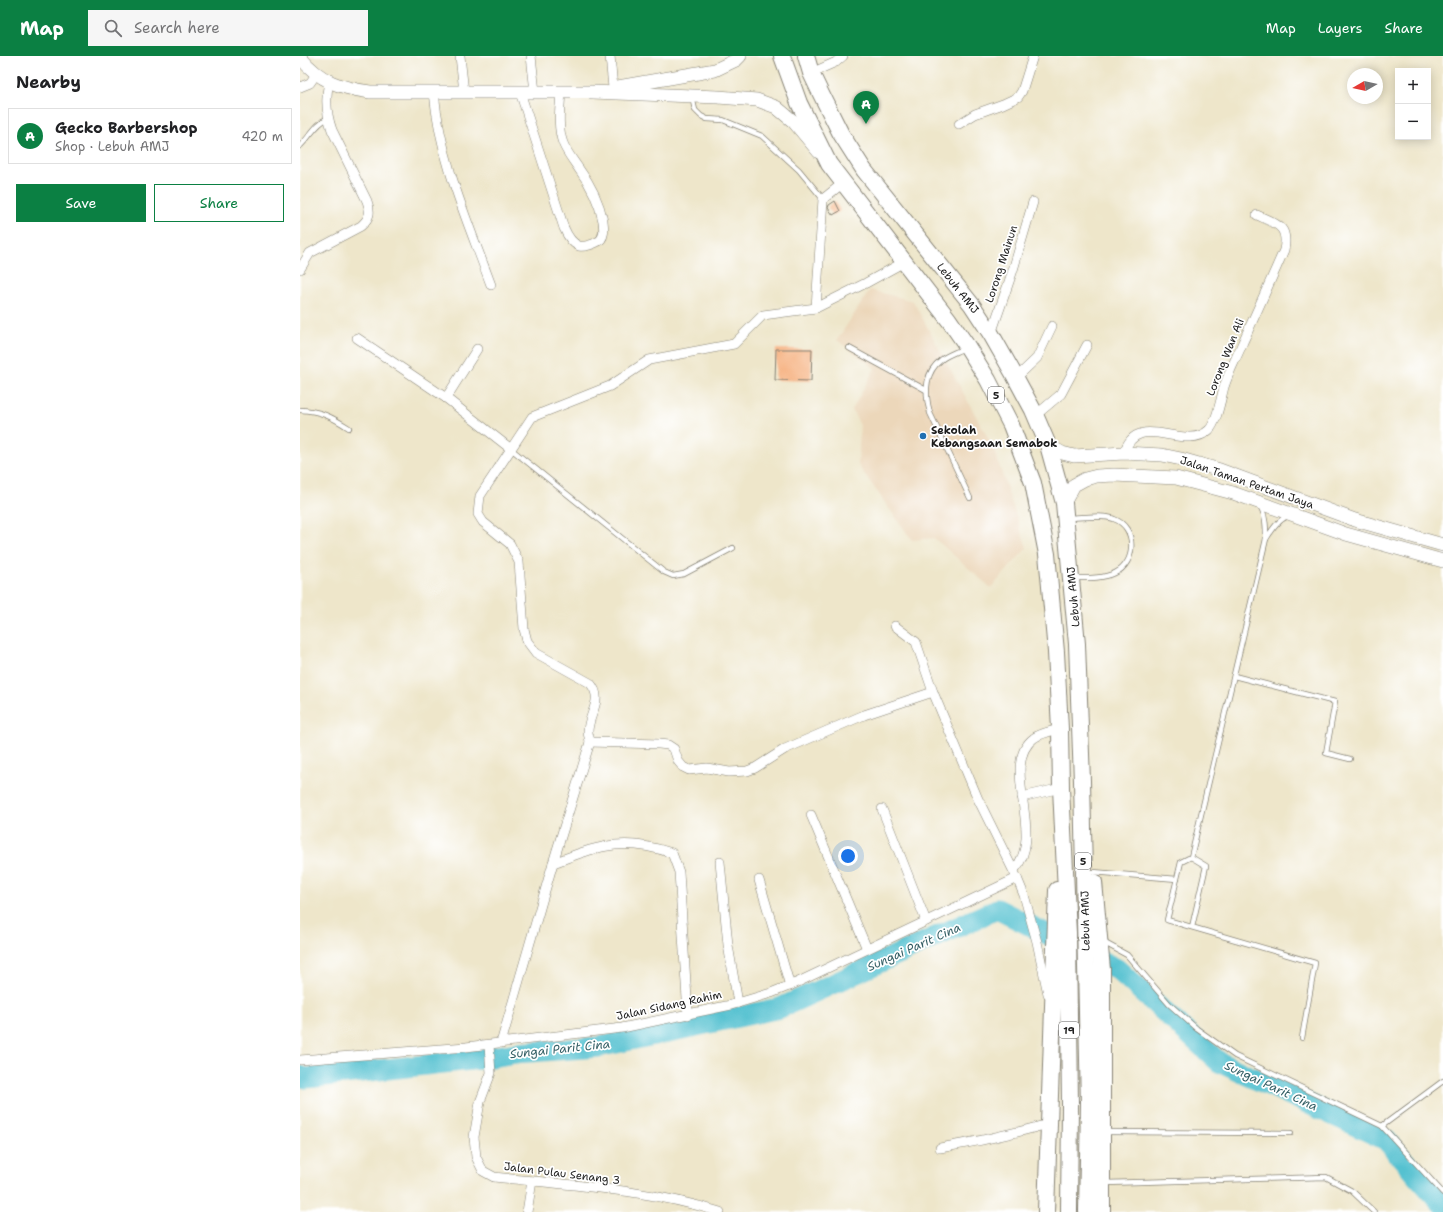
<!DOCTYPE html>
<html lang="en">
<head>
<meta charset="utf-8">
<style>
	body { margin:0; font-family:"Shantell Sans",sans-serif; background:#f6f6f6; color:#202124 }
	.controls { position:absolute; right:12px; top:12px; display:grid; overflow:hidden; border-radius:0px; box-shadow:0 2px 10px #0003 }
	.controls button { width:36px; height:36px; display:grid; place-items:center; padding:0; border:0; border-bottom:1px solid #e0e0e0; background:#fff; color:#202124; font:20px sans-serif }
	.compass { position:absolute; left:1047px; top:12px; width:36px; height:36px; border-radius:50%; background:#fff; box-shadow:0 2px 10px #0003; rotate:261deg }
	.you { position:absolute; left:548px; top:800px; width:14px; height:14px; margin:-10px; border:3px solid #fff; border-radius:50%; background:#1a73e8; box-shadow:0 0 0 6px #1a73e833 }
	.badge { display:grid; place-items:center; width:26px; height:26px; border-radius:50%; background:#0b8043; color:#fff; font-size:13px; font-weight:700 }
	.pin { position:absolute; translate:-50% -33px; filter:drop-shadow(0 1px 2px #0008) }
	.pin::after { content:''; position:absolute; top:21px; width:14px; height:12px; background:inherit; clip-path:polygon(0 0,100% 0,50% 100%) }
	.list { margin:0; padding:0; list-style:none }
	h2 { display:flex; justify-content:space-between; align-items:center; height:52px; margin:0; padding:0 16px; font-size:17px }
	h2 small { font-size:13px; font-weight:400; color:#757577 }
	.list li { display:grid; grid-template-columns:26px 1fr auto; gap:12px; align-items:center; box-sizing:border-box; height:56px; margin:0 8px 8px; padding:0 8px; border:1px solid #e0e0e0; border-radius:0px }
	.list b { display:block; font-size:15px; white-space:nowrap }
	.list p { margin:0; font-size:13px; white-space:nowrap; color:#757577 }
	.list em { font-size:13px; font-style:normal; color:#757577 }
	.actions { display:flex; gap:8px; padding:12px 16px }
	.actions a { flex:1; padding:9px 0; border:1px solid #0b8043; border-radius:0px; text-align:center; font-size:14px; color:#0b8043 }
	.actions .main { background:#0b8043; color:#fff }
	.icon { flex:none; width:22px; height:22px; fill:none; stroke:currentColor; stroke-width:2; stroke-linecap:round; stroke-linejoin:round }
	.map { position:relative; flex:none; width:1143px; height:1156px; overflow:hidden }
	header { display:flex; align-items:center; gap:24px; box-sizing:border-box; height:56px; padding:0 20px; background:#0b8043; color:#fff }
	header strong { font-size:19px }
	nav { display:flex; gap:22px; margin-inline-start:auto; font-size:14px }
	.search { width:280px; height:36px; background:#f6f6f6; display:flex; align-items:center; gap:10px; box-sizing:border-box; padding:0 14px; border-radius:0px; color:#757577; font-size:15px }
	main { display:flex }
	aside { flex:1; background:#fff }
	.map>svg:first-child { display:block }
</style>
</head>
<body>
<header>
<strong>Map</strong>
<div class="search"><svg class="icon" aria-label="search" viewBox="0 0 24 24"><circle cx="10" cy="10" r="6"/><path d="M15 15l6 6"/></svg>Search here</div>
<nav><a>Map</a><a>Layers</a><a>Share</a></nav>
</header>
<main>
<aside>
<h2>Nearby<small></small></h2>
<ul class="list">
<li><span class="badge">A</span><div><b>Gecko Barbershop</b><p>Shop · Lebuh AMJ</p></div><em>420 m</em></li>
</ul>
<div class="actions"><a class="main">Save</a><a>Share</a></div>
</aside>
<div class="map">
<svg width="1143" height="1156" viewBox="0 0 1143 1156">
	<rect width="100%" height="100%" fill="#fff"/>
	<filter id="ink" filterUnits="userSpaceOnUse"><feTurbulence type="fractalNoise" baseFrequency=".025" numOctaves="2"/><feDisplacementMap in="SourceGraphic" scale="8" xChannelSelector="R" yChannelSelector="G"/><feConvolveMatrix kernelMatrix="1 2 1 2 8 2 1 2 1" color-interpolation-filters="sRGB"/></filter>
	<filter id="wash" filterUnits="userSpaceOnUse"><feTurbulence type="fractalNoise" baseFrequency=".012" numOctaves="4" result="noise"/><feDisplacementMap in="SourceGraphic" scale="16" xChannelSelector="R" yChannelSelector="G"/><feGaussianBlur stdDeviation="0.9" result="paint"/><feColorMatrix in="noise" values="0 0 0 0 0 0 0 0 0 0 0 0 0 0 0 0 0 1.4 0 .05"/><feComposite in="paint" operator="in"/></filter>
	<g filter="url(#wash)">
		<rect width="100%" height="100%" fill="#eee6ca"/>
		<path fill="#ecd7ba" d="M570,234L613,245L693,391L727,492L691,532L634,482L612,484L558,409L560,369L552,354L575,312L537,284Z"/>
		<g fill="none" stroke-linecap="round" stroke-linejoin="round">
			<path stroke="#55c1d0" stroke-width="21" d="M0,1020L6,1022L180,1003L216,997L298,991L480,952L697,853L817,913L919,1006L1086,1084L1143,1149"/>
		</g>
		<g id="blocks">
			<g fill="#f6b282">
				<path d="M535,145L540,155L533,159L528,152L529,149Z"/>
				<path d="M476,293H512L511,325L475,324Z"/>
			</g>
		</g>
	</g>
	<g filter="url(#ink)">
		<use href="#blocks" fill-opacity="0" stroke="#858173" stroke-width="1"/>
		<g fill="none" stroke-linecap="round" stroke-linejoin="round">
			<defs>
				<g id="lane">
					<path d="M392,41L395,54L401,60L407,63L423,64L462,80L499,114L523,143"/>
					<path d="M0,90C10,81 15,68 28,62"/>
					<path d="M549,292L626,334"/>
					<path d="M664,292C657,296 647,299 641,304C624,317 625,339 630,357L670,442"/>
					<path d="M0,354C21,355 32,361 49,372"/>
					<path d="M211,393L364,516L373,520L384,518L433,492"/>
					<path d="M768,462C781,462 803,458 814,463C837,471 837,507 815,517C802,523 787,522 773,522"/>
					<path d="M966,483C972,474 978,464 988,460"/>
					<path d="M934,620L1035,646L1026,697L1050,703"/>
					<path d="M891,801L966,483C966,472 966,461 961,451"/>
					<path d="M793,816L877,823"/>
					<path d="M892,871L906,810L891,801L881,806L867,864L1015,907L1002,982"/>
					<path d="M803,886L827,899L869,948L897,973L935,1000L1082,1070L1143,1137"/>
					<path d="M1082,1070L1143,1025"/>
					<path d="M805,1076L991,1077"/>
					<path d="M805,1127L1026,1121L1052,1135L1074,1156"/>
				</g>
				<g id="street">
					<path d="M160,0L164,36"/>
					<path d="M231,0L235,36"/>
					<path d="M310,0L313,32"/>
					<path d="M511,17L536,6L543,0"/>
					<path d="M0,31L10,27L17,17"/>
					<path d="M134,36C140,104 168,166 191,229"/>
					<path d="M220,36L264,172C267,179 271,187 279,190C285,191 291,189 297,186C305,183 304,173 303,165C299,145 291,129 279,113C273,104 267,97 263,87C257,71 260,52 261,36"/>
					<path d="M659,68L675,58L703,48L718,41L722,35L733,0"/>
					<path d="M0,213L10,197L61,170C70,162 71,156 67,145L32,74C26,57 25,43 29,26"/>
					<path d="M516,252L523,143L543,127"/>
					<path d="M691,278L713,214L733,146"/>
					<path d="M57,282L146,342L211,393"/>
					<path d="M716,322L737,302L752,270"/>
					<path d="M146,342L177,293"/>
					<path d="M736,359L761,338L787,289"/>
					<path d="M824,397C837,353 884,397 909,374C917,366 921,342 924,331C929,315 937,301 943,286C957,255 971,224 984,194C989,169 976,168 957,159"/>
					<path d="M595,570L616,586L633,636L678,743L717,822L724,839L737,886L748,938"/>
					<path d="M290,686L359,688L368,689L374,693L378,705L383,711L389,714L407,712L429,716L447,715L455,712L485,693L564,659L633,636"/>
					<path d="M722,741L761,732"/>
					<path d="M582,753L626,865"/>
					<path d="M511,759L567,893"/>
					<path d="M420,806L428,889L438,947"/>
					<path d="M253,807C273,800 293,791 315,789C334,787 354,791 372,797L379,816L388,959"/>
					<path d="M714,814C747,779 698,709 734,682C741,677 752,675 760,673"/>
					<path d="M459,824L490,930"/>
					<path d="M201,987L253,807L290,686C290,683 288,679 288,676C288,657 305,644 290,627L236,597L227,585L224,573L219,506L210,488L183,466L178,458L180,440L232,361L310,330L349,304L434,288L463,259L516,252L566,227L604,206"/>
					<path d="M189,989L191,1017L180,1046L174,1081L176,1101L183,1115L194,1121C270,1129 347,1133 420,1156"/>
					<path d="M0,1004L166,991L322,972L431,949L471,937L496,927L717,822"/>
					<path d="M640,1092C676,1086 712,1078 748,1068"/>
					<path d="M227,1156L232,1125"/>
				</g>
				<g id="secondary">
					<path d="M0,1C20,26 41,32 70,36H292L418,41L457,44L476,51L494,66L519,96"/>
					<path d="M318,31L415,14L436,4L440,0"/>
					<path d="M748,389L762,397L774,400L824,397L862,399L881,403L920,414L1055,464L1143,489"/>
					<path d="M764,447L774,429L785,423L797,420L814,419L876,422L933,437L1046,478L1143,505"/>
				</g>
				<g id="highway">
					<path d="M482,0L499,47L529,108L649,264L667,290L688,324L711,369L733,427L747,498L756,596L760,673L761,732L768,877L770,1049L769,1156"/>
					<path d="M506,0L511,17L521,38L541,78L564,114L672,249L691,278L712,315L733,354L748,389L764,447L777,588L782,725L789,1049L787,1156"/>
					<path d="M794,826L802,914V1156"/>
					<path d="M746,1156L757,834"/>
				</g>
			</defs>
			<use href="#lane" stroke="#858173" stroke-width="6"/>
			<use href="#street" stroke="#858173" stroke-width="10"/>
			<use href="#secondary" stroke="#858173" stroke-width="14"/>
			<use href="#highway" stroke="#858173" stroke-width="18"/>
			<use href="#lane" stroke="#fff" stroke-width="4.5"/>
			<use href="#street" stroke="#fff" stroke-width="9"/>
			<use href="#secondary" stroke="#fff" stroke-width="13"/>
			<use href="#highway" stroke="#fff" stroke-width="16"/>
		</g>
	</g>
	<circle fill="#1f6fb2" stroke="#fff" stroke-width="1.5" cx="623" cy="380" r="4"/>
	<g text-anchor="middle" stroke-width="3.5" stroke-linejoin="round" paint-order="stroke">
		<g fill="#fff" stroke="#606060" stroke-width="1">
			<rect x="688" y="331" width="16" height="16" rx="3"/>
			<rect x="775" y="797" width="16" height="16" rx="3"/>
			<rect x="759" y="966" width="20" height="16" rx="3"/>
		</g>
		<g font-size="10" font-weight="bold" fill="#1c1c1c">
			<text x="696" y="343">5</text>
			<text x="783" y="809">5</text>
			<text x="769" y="978">19</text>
		</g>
		<g font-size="11" fill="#1c1c1c" stroke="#fff">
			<text transform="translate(701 208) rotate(-72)" y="4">Lorong Mainun</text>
			<text transform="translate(658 232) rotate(52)" y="4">Lebuh AMJ</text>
			<text transform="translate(925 301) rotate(-68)" y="4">Lorong Wan Ali</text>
			<text transform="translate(947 426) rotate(19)" y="4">Jalan Taman Pertam Jaya</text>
			<text transform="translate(773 541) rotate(-95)" y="4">Lebuh AMJ</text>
			<text transform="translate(785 865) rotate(-91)" y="4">Lebuh AMJ</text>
			<text transform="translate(369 949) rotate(-12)" y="4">Jalan Sidang Rahim</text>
			<text transform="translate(262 1117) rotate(7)" y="4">Jalan Pulau Senang 3</text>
		</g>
		<g font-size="11" font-weight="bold" fill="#1c1c1c" stroke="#fff" text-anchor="start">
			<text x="631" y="378">Sekolah<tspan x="631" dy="13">Kebangsaan Semabok</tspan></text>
		</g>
		<g font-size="12" font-style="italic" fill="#335e64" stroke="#fff">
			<text transform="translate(614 891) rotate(-24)" y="4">Sungai Parit Cina</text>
			<text transform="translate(260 993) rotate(-6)" y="4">Sungai Parit Cina</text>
			<text transform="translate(971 1030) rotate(25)" y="4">Sungai Parit Cina</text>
		</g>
	</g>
</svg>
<div class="controls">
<button>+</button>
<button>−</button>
</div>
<svg class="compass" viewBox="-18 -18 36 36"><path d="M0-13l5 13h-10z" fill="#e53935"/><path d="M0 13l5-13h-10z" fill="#757577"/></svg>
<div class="you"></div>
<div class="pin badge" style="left:566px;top:68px">A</div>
</div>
</main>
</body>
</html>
